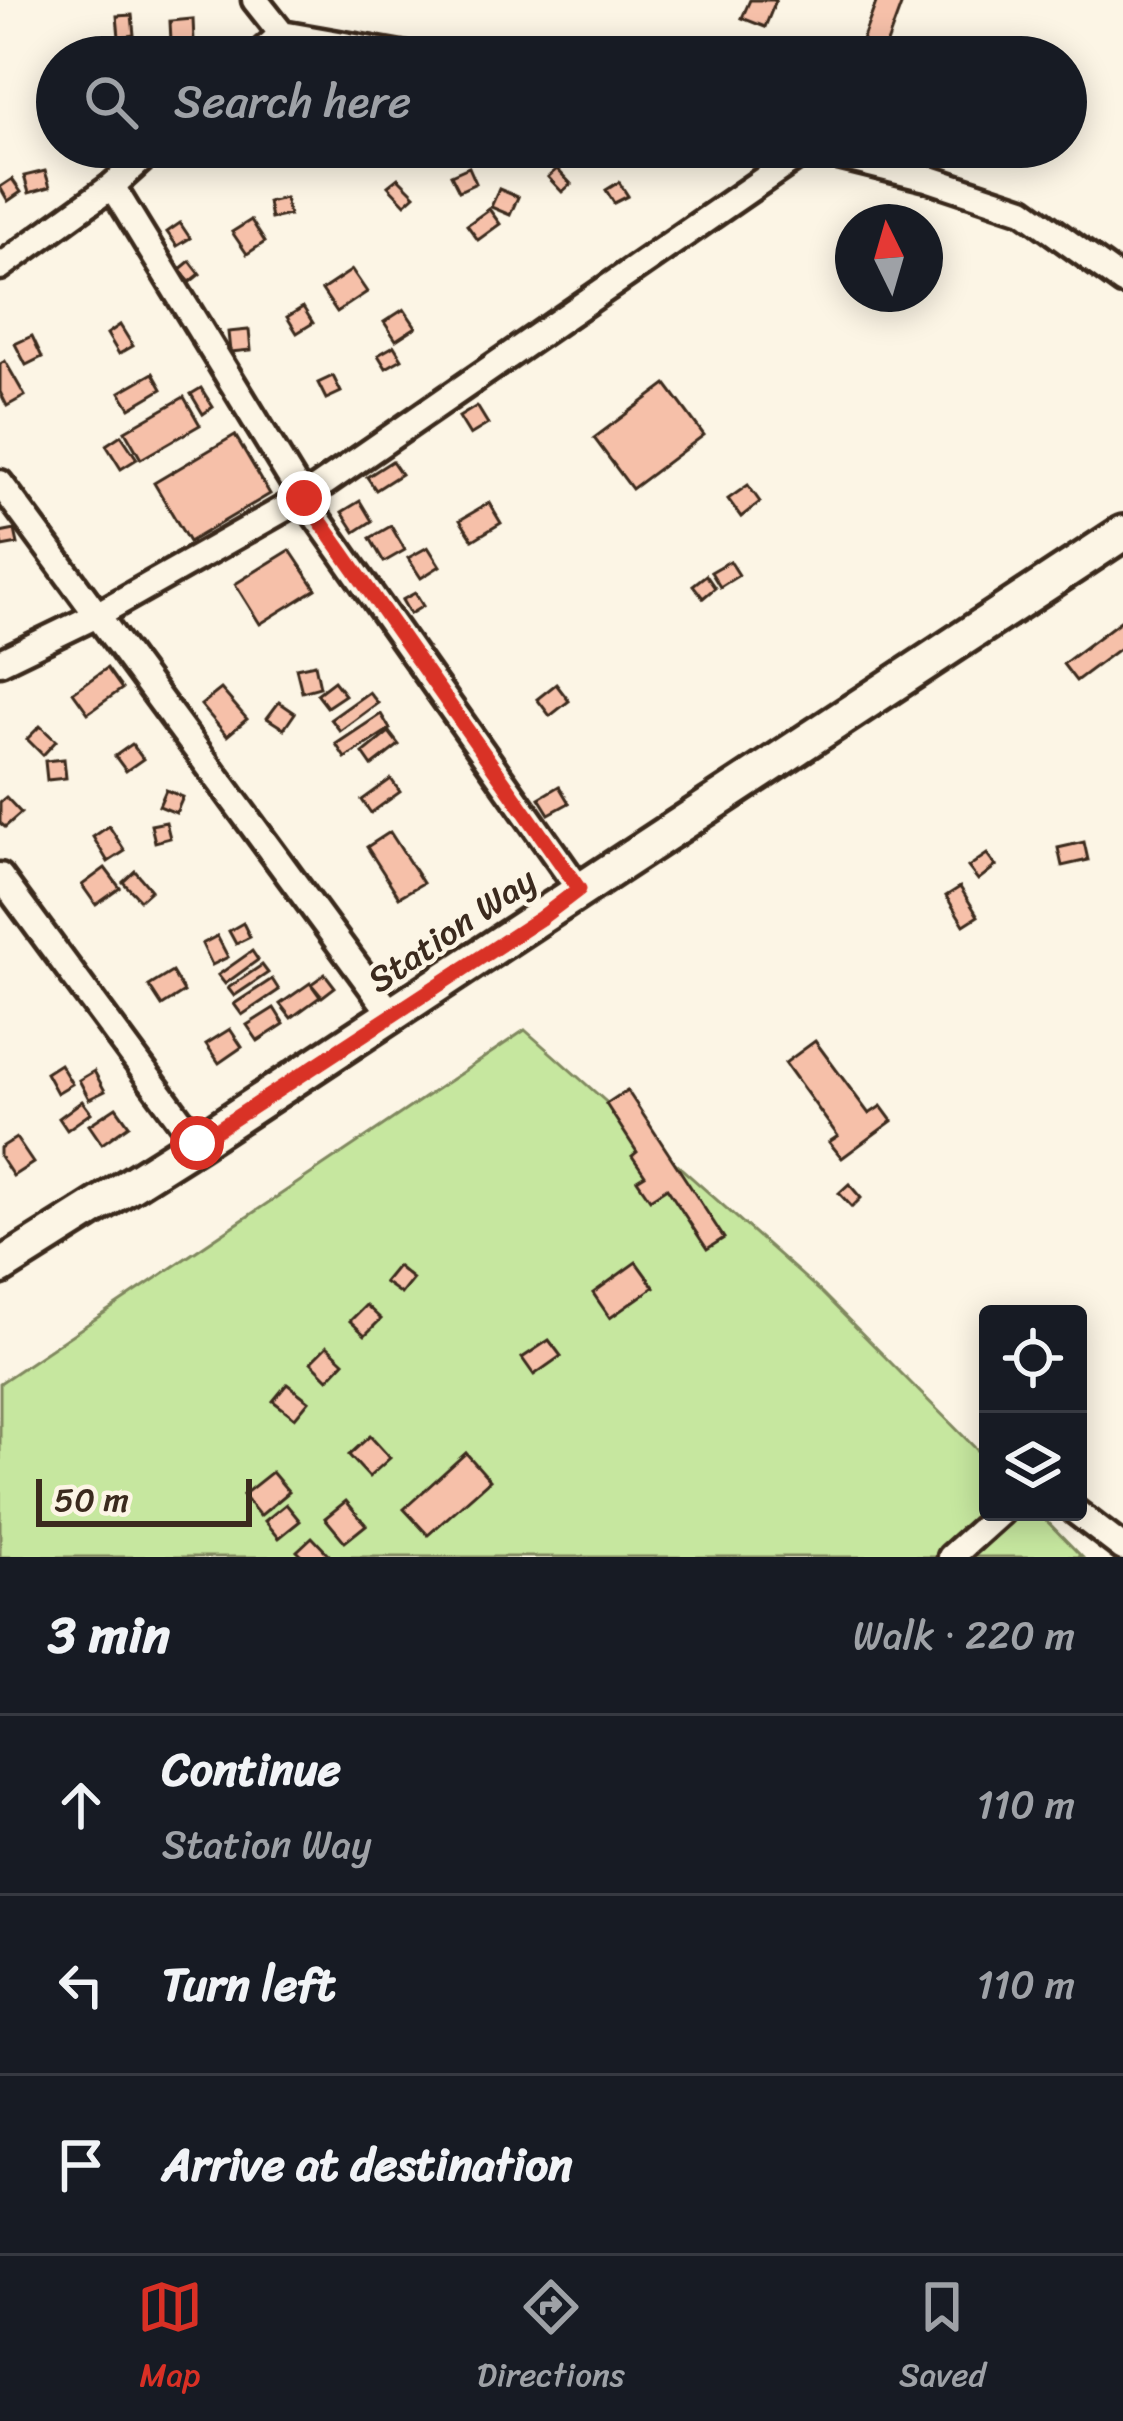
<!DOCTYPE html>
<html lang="en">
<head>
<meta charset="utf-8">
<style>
	body { margin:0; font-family:Sriracha,sans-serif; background:#242831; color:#f1f3f6 }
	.controls { position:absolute; right:36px; bottom:36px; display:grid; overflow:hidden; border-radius:12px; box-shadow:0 6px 30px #0003 }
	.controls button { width:108px; height:108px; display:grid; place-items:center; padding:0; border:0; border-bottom:3px solid #363941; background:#171b24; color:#f1f3f6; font:60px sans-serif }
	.compass { position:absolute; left:835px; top:204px; width:108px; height:108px; border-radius:50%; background:#171b24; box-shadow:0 6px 30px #0003; rotate:355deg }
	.scale { position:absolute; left:36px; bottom:30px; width:216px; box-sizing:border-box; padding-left:12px; border:6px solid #3b2a1e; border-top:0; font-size:33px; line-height:42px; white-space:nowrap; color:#3b2a1e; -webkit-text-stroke:9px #fcf5e5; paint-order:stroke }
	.stop { position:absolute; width:36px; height:36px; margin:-27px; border:9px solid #d93025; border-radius:50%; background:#fff }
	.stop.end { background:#d93025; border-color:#fff; box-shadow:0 3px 12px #0008 }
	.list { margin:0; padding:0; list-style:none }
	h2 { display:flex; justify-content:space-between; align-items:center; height:156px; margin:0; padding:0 48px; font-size:51px }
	h2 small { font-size:39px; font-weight:400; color:#9ea1a6 }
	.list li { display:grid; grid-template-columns:78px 1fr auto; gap:36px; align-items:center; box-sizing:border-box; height:180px; padding:0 48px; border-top:3px solid #363941 }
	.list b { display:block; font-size:45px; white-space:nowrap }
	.list p { margin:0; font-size:39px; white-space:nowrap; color:#9ea1a6 }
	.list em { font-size:39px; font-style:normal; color:#9ea1a6 }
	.icon { flex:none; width:66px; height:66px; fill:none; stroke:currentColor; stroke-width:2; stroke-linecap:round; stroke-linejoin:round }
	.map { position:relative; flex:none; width:1123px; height:1557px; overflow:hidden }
	.search { position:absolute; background:#171b24; box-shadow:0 6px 30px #0003; left:36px; right:36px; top:36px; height:132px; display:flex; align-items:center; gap:30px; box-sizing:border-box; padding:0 42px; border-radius:66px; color:#9ea1a6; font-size:45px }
	.sheet { height:696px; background:#171b24 }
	nav { display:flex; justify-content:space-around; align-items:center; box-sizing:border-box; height:168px; border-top:3px solid #363941; background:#171b24; font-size:33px; color:#9ea1a6 }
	nav a { display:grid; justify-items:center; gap:6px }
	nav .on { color:#d93025 }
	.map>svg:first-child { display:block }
</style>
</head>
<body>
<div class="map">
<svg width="1123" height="1557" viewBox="0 0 1123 1557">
	<rect width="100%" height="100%" fill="#fcf5e5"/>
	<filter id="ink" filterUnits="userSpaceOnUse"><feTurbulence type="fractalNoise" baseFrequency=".00833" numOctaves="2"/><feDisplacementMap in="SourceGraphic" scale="24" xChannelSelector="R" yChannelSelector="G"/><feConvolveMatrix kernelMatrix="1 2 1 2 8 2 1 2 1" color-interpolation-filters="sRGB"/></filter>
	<g filter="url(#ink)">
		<path fill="#c6e79f" stroke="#80885e" stroke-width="3" d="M525,1030L822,1293L988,1461V1512H1038L1082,1557H0V1383Z"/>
		<g fill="#f6c0a9" stroke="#3b2a1e" stroke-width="3">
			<path d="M750,0H776L765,27L742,18Z"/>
			<path d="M877,0H903L882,57H856Z"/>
			<path d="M132,15L134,35L119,37L117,16Z"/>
			<path d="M193,19L194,41L171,42L170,21Z"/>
			<path d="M469,167L476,183L459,191L451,175Z"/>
			<path d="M557,169L571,184L562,192L548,177Z"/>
			<path d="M45,171L50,187L29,193L24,176Z"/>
			<path d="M398,178L415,195L405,204L388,186Z"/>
			<path d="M12,179L21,192L8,201L0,187Z"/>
			<path d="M619,182L628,196L614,203L606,190Z"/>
			<path d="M499,189L518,197L510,215L491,207Z"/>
			<path d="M285,198L289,215L271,219L268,202Z"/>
			<path d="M489,209L500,224L478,240L467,225Z"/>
			<path d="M251,220L265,242L247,254L232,232Z"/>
			<path d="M180,223L190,238L177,246L167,232Z"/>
			<path d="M190,261L200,274L190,282L179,270Z"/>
			<path d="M352,270L367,292L337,312L322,290Z"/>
			<path d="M303,307L313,323L297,333L287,317Z"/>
			<path d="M404,309L416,327L396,340L384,322Z"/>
			<path d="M120,325L133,346L119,354L107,334Z"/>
			<path d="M249,330L251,350L230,352L228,332Z"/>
			<path d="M32,336L42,357L26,365L15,344Z"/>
			<path d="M394,346L402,359L386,368L378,355Z"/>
			<path d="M5,361L25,396L7,406L0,392V364Z"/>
			<path d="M153,373L162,389L130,408L120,392Z"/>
			<path d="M333,376L341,392L326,399L318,383Z"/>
			<path d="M666,384L704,435L632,489L594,438Z"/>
			<path d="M201,388L213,407L203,414L191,394Z"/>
			<path d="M184,397L200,425L141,459L125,431Z"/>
			<path d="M477,406L488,424L470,435L459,417Z"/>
			<path d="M121,435L137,459L121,469L106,445Z"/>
			<path d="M235,435L270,494L189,542L154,483Z"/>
			<path d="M392,461L401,474L376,490L367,477Z"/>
			<path d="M748,485L760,502L741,517L728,499Z"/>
			<path d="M360,501L372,521L355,532L342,512Z"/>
			<path d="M489,503L501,523L473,540L460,520Z"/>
			<path d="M391,526L405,550L384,562L370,538Z"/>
			<path d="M15,530L18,544L2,547L0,533Z"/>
			<path d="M428,547L440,566L421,578L408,558Z"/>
			<path d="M290,550L316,589L260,624L235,584Z"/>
			<path d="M730,561L739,575L720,587L711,572Z"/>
			<path d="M706,575L715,588L703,598L693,585Z"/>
			<path d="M415,593L423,606L410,614L402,600Z"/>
			<path d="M1123,619V646L1076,681L1063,664Z"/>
			<path d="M315,664L320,687L302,692L296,668Z"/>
			<path d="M107,668L122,689L88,713L73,692Z"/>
			<path d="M334,681L345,695L327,707L317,694Z"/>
			<path d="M556,684L569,701L550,716L537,699Z"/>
			<path d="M221,689L247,719L227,736L201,705Z"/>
			<path d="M369,692L378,703L340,731L331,719Z"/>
			<path d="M279,702L295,713L284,729L267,718Z"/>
			<path d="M381,714L390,729L345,758L336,744Z"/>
			<path d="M40,726L56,741L43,755L27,739Z"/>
			<path d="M389,732L399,745L372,766L363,753Z"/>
			<path d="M132,744L143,759L126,771L115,756Z"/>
			<path d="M64,759L66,778L47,780L45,761Z"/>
			<path d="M391,779L400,792L371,813L362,800Z"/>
			<path d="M559,786L569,803L549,814L539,798Z"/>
			<path d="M166,790L183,797L176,813L159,806Z"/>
			<path d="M6,797L21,813L5,827L0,823V802Z"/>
			<path d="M166,822L170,838L155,842L151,825Z"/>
			<path d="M109,826L125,851L108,862L93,837Z"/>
			<path d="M390,832L423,883L399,897L367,847Z"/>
			<path d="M1084,842L1088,860L1062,866L1058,848Z"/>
			<path d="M987,854L996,866L978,880L968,867Z"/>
			<path d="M105,868L120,888L96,905L82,885Z"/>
			<path d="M135,871L151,890L140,900L123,882Z"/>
			<path d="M960,887L978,916L964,925L946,896Z"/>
			<path d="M243,923L250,937L236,944L229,931Z"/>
			<path d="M217,936L228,957L212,965L202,944Z"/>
			<path d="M252,951L258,960L225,984L218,975Z"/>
			<path d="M262,965L268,973L234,996L228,988Z"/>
			<path d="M172,972L184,992L162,1006L149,986Z"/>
			<path d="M325,974L335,987L322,997L311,984Z"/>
			<path d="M272,979L279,990L242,1015L234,1004Z"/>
			<path d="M310,983L320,997L291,1018L280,1004Z"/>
			<path d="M274,1008L284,1024L258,1041L247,1025Z"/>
			<path d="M230,1029L242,1047L219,1063L206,1044Z"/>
			<path d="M815,1041L869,1114L881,1106L892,1121L842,1158L829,1142L838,1136L785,1063Z"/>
			<path d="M60,1064L72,1084L57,1093L46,1073Z"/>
			<path d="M94,1071L105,1091L89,1099L79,1080Z"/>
			<path d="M627,1090L724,1238L707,1249L667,1188L650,1199L637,1180L645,1175L632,1156L637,1152L606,1104Z"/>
			<path d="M82,1101L91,1113L67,1130L59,1118Z"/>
			<path d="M116,1107L129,1125L102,1144L89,1125Z"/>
			<path d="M16,1138L33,1163L13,1176L0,1156V1148Z"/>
			<path d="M849,1184L861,1198L852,1207L839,1193Z"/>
			<path d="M636,1262L654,1287L610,1318L593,1293Z"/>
			<path d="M397,1266L413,1279L401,1294L384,1282Z"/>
			<path d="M366,1305L381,1319L365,1335L350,1321Z"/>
			<path d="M549,1340L561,1356L534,1375L522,1358Z"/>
			<path d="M327,1346L344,1362L328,1379L311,1362Z"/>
			<path d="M287,1384L309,1401L295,1418L273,1401Z"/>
			<path d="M370,1436L390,1458L369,1477L349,1455Z"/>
			<path d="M466,1453L490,1480L428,1535L404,1509Z"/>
			<path d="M272,1472L289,1492L260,1516L243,1495Z"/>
			<path d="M346,1501L366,1525L345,1542L325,1518Z"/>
			<path d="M286,1504L300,1521L279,1538L265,1521Z"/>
			<path d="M312,1537L329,1555L327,1557H303L297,1551Z"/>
		</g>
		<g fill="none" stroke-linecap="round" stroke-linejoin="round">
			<defs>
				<g id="street">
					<path d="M255,0L282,34L412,57"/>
					<path d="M256,57L282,34"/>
					<path d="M802,147L927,178L1023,210L1123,282"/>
					<path d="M112,186L303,498L579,889"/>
					<path d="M0,267L112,186L155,147"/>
					<path d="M0,483L392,1015"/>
					<path d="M0,662L95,616L303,498L808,149"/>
					<path d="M0,876L197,1143"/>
					<path d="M1076,1512L1123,1548"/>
					<path d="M951,1557L1001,1512"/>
				</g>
				<path id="secondary" d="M0,1267L197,1143L1123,533"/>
			</defs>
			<use href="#street" stroke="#3b2a1e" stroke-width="33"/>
			<use href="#secondary" stroke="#3b2a1e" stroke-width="42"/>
			<use href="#street" stroke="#fcf5e5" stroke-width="24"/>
			<use href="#secondary" stroke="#fcf5e5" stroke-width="33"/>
		</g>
	</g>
	<g fill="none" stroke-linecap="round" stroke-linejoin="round" filter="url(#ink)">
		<path stroke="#d93025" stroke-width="15" d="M197,1143L541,918L579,889L304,498"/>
	</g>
	<g text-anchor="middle" stroke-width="9" stroke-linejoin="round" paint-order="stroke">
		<g font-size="36" fill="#3b2a1e" stroke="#fcf5e5">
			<text transform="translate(451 929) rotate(-34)" y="13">Station Way</text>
		</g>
	</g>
</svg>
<div class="controls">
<button><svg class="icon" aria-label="locate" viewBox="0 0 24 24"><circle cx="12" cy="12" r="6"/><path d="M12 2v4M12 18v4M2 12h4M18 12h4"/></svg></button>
<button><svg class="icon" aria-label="layers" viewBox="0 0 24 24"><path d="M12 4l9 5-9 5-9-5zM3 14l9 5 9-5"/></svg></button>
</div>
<svg class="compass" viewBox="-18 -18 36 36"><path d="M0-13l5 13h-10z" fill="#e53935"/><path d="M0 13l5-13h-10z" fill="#9ea1a6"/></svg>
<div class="scale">50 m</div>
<div class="stop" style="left:197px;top:1143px"></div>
<div class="stop end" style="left:304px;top:498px"></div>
<div class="search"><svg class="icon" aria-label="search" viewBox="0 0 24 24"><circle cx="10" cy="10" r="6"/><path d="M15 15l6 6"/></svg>Search here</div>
</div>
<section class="sheet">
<h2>3 min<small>Walk · 220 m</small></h2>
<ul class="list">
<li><svg class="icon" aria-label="ahead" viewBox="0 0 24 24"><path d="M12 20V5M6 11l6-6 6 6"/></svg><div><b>Continue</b><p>Station Way</p></div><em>110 m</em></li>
<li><svg class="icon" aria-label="left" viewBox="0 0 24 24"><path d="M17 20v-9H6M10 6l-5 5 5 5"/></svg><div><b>Turn left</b></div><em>110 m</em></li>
<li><svg class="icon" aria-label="arrive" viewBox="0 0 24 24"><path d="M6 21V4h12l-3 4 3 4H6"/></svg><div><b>Arrive at destination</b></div></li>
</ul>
</section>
<nav>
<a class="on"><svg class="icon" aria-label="map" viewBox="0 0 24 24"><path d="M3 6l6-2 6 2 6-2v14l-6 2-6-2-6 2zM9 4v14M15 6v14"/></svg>Map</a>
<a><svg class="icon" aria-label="directions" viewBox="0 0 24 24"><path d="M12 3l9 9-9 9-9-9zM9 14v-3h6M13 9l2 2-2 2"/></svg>Directions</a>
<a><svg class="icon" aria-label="saved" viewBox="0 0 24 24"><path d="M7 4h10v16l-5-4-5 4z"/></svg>Saved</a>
</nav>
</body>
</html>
